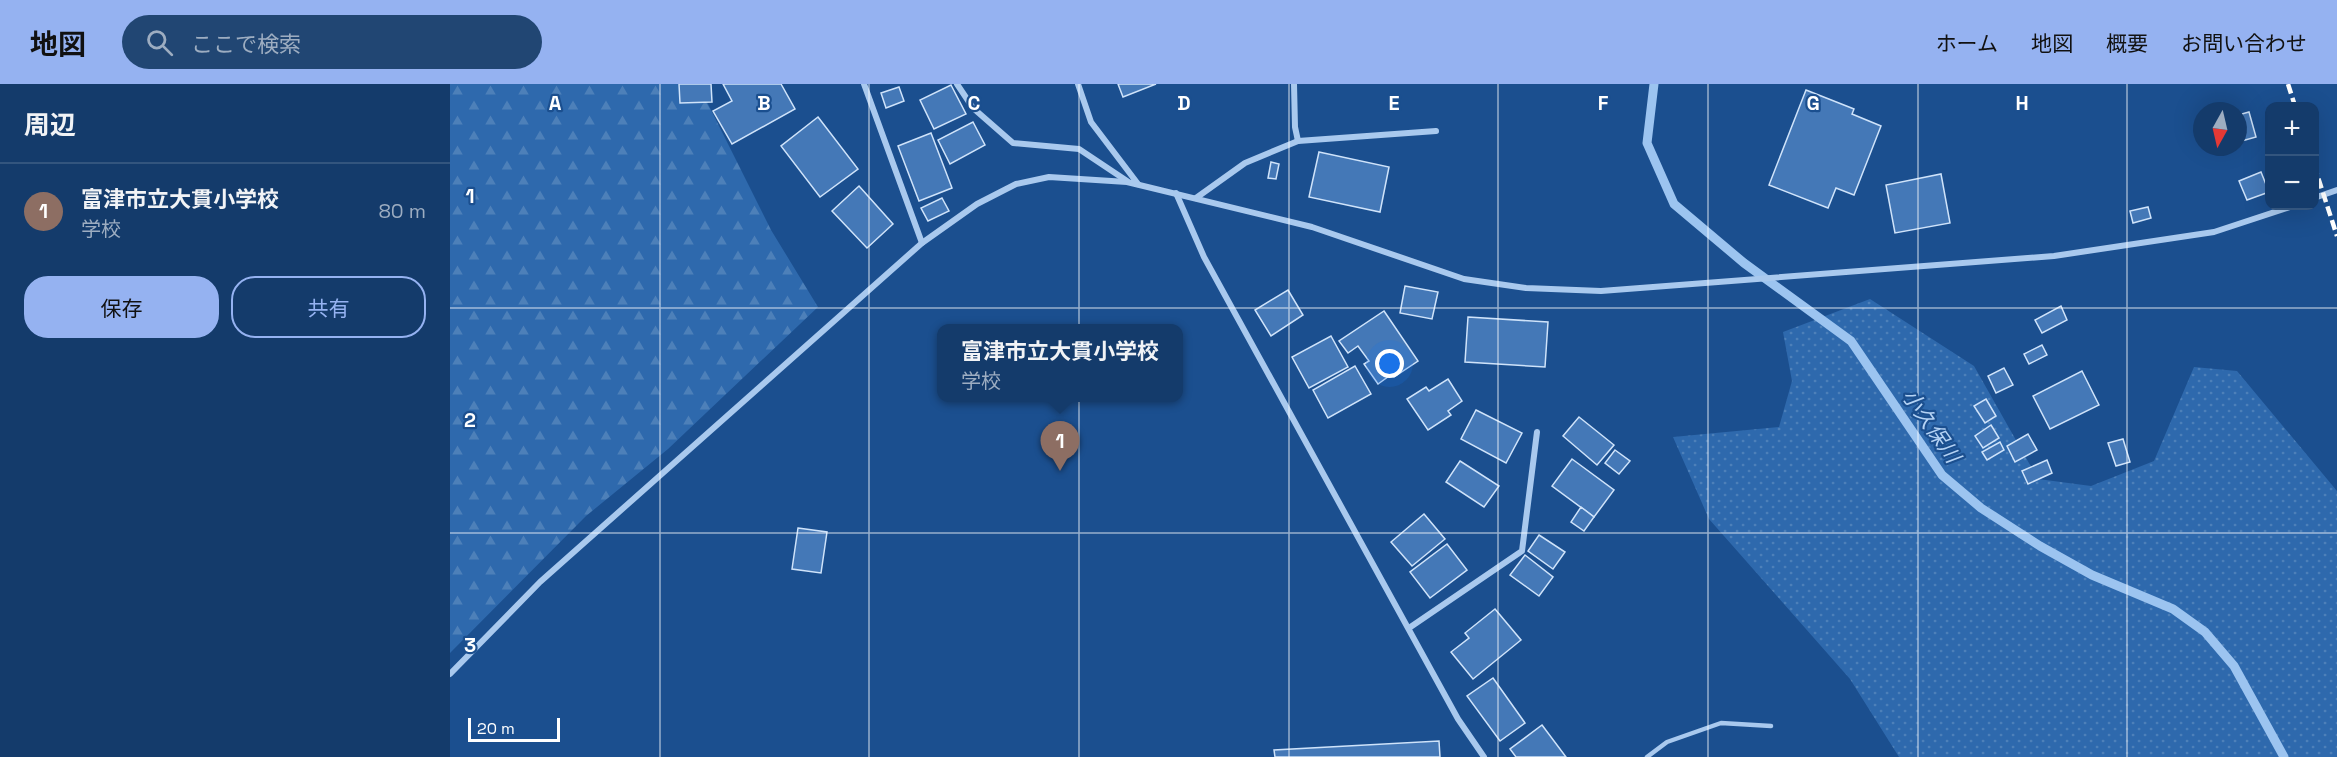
<!DOCTYPE html>
<html lang="ja">
<head>
<meta charset="utf-8">
<style>
	body { margin:0; font-family:"Space Grotesk","Noto Sans JP",sans-serif; background:#214673; color:#f1f3f6 }
	.controls { position:absolute; right:18px; top:18px; display:grid; overflow:hidden; border-radius:12px; box-shadow:0 6px 24px #0002 }
	.controls button { width:54px; height:54px; display:grid; place-items:center; padding:0; border:0; border-bottom:2px solid #33557e; background:#143b6b; color:#f1f3f6; font:30px sans-serif }
	.compass { position:absolute; left:1743px; top:18px; width:54px; height:54px; border-radius:50%; background:#143b6b; box-shadow:0 6px 24px #0002; rotate:188deg }
	.scale { position:absolute; left:18px; bottom:15px; width:92px; box-sizing:border-box; padding-left:6px; border:3px solid #fff; border-top:0; font-size:16px; line-height:21px; white-space:nowrap; color:#fff; -webkit-text-stroke:4px #1b4f8f; paint-order:stroke }
	.you { position:absolute; left:940px; top:280px; width:21px; height:21px; margin:-15px; border:4px solid #fff; border-radius:50%; background:#1a73e8; box-shadow:0 0 0 9px #1a73e833 }
	.badge { display:grid; place-items:center; width:39px; height:39px; border-radius:50%; background:#95b2f1; color:#fff; font-size:20px; font-weight:700 }
	.pin { position:absolute; translate:-50% -50px; filter:drop-shadow(0 2px 3px #0008) }
	.pin::after { content:''; position:absolute; top:32px; width:21px; height:18px; background:inherit; clip-path:polygon(0 0,100% 0,50% 100%) }
	.popup { position:absolute; left:487px; top:240px; width:246px; height:78px; box-sizing:border-box; display:grid; place-content:center; border-radius:12px; background:#143b6b; filter:drop-shadow(0 2px 4px #0005); font-size:20px; white-space:nowrap; color:#9dadc1 }
	.popup b { font-size:22px; color:#f1f3f6 }
	.popup::after { content:''; position:absolute; left:50%; top:100%; margin-left:-12px; border:12px solid transparent; border-top-color:#143b6b }
	.list { margin:0; padding:0; list-style:none }
	h2 { display:flex; justify-content:space-between; align-items:center; height:78px; margin:0; padding:0 24px; font-size:26px }
	h2 small { font-size:20px; font-weight:400; color:#9dadc1 }
	.list li { display:grid; grid-template-columns:39px 1fr auto; gap:18px; align-items:center; box-sizing:border-box; height:96px; padding:0 24px; border-top:2px solid #33557e }
	.list b { display:block; font-size:22px; white-space:nowrap }
	.list p { margin:0; font-size:20px; white-space:nowrap; color:#9dadc1 }
	.list em { font-size:20px; font-style:normal; color:#9dadc1 }
	.actions { display:flex; gap:12px; padding:18px 24px }
	.actions a { flex:1; padding:14px 0; border:2px solid #95b2f1; border-radius:24px; text-align:center; font-size:21px; color:#95b2f1 }
	.actions .main { background:#95b2f1; color:#111 }
	.icon { flex:none; width:33px; height:33px; fill:none; stroke:currentColor; stroke-width:2; stroke-linecap:round; stroke-linejoin:round }
	.map { position:relative; flex:none; width:1887px; height:673px; overflow:hidden }
	header { display:flex; align-items:center; gap:36px; box-sizing:border-box; height:84px; padding:0 30px; background:#95b2f1; color:#111 }
	header strong { font-size:28px }
	nav { display:flex; gap:33px; margin-inline-start:auto; font-size:21px }
	.search { width:420px; height:54px; background:#214673; display:flex; align-items:center; gap:15px; box-sizing:border-box; padding:0 21px; border-radius:33px; color:#9dadc1; font-size:22px }
	main { display:flex }
	aside { flex:1; background:#143b6b }
	.map>svg:first-child { display:block }
</style>
</head>
<body>
<header>
<strong>地図</strong>
<div class="search"><svg class="icon" aria-label="search" viewBox="0 0 24 24"><circle cx="10" cy="10" r="6"/><path d="M15 15l6 6"/></svg>ここで検索</div>
<nav><a>ホーム</a><a>地図</a><a>概要</a><a>お問い合わせ</a></nav>
</header>
<main>
<aside>
<h2>周辺<small></small></h2>
<ul class="list">
<li><span class="badge" style="background:#8d6e63">1</span><div><b>富津市立大貫小学校</b><p>学校</p></div><em>80 m</em></li>
</ul>
<div class="actions"><a class="main">保存</a><a>共有</a></div>
</aside>
<div class="map">
<svg width="1887" height="673" viewBox="0 0 1887 673">
	<defs>
		<pattern id="grass-dots" width="8" height="8" patternUnits="userSpaceOnUse" patternTransform="scale(1.5)"><rect width="8" height="8" fill="#2e69ad"/><path d="M2 2h.1M6 6h.1" fill="none" stroke="#4d80b9" stroke-width="1.8" stroke-linecap="round"/></pattern>
		<pattern id="forest-firs" width="22" height="20" patternUnits="userSpaceOnUse" patternTransform="scale(1.5)"><rect width="22" height="20" fill="#2e69ad"/><path d="M5 1l3.5 6h-7zM16 11l3.5 6h-7z" fill="#4d80b9"/></pattern>
	</defs>
	<rect width="100%" height="100%" fill="#1b4f8f"/>
	<path fill="url(#grass-dots)" d="M1420,215L1524,282L1588,395L1641,402L1704,377L1744,283L1787,287L1887,407V673H1449L1400,595L1259,435L1223,353L1329,343L1342,297L1333,248Z"/>
	<path fill="url(#forest-firs)" d="M0,0H248L321,146L368,223L218,365L136,432L0,569Z"/>
	<g fill="none" stroke-linecap="round" stroke-linejoin="round">
		<path stroke="#9cc4f0" stroke-width="9" d="M1204,0L1197,59L1224,120L1294,179L1401,257L1492,391L1531,424L1590,462L1642,491L1723,525L1755,548L1784,582L1834,673"/>
	</g>
	<g fill="#4478b7" stroke="#cfe3fa" stroke-width="1.5">
		<path d="M229,0H261L262,18L230,19Z"/>
		<path d="M273,0H331L345,25L282,60L263,27L282,17Z"/>
		<path d="M668,0H706L673,13Z"/>
		<path d="M501,1L516,30L484,45L470,16Z"/>
		<path d="M449,3L454,17L436,24L431,9Z"/>
		<path d="M1356,6L1404,25L1402,30L1431,42L1404,111L1386,104L1378,124L1319,101Z"/>
		<path d="M1799,28L1806,53L1788,58V31Z"/>
		<path d="M368,33L408,85L370,113L331,62Z"/>
		<path d="M523,38L535,61L500,80L488,56Z"/>
		<path d="M481,49L502,104L469,117L448,62Z"/>
		<path d="M869,68L939,83L930,128L859,113Z"/>
		<path d="M821,78L829,80L826,95L818,94Z"/>
		<path d="M1811,88L1819,108L1797,116L1789,97Z"/>
		<path d="M1491,90L1500,139L1445,149L1436,101Z"/>
		<path d="M409,102L443,140L417,164L382,127Z"/>
		<path d="M492,114L499,127L478,137L471,124Z"/>
		<path d="M1698,123L1701,134L1683,139L1680,127Z"/>
		<path d="M955,202L988,208L982,235L950,229Z"/>
		<path d="M838,206L853,231L821,252L805,226Z"/>
		<path d="M1611,222L1617,236L1592,249L1585,236Z"/>
		<path d="M934,227L968,277L944,293L942,290L928,300L914,280L919,277L908,262L898,269L889,257Z"/>
		<path d="M1018,233L1098,238L1095,283L1015,278Z"/>
		<path d="M881,252L898,283L859,304L842,273Z"/>
		<path d="M1592,261L1597,271L1579,280L1574,270Z"/>
		<path d="M905,282L921,310L878,334L863,306Z"/>
		<path d="M1554,284L1563,301L1546,309L1538,292Z"/>
		<path d="M1632,287L1649,321L1600,345L1583,312Z"/>
		<path d="M998,295L1012,317L998,327L1001,331L978,346L957,315L976,303L979,307Z"/>
		<path d="M1536,315L1546,332L1535,339L1524,322Z"/>
		<path d="M1026,326L1072,349L1056,379L1011,355Z"/>
		<path d="M1129,333L1164,361L1147,381L1113,352Z"/>
		<path d="M1541,341L1549,354L1533,364L1525,352Z"/>
		<path d="M1578,350L1587,366L1565,378L1557,362Z"/>
		<path d="M1673,355L1680,378L1666,382L1658,359Z"/>
		<path d="M1550,358L1554,366L1537,376L1532,368Z"/>
		<path d="M1165,366L1180,377L1169,390L1155,379Z"/>
		<path d="M1122,375L1164,406L1144,433L1102,402Z"/>
		<path d="M1597,376L1602,389L1578,400L1572,387Z"/>
		<path d="M1010,377L1049,402L1034,423L996,398Z"/>
		<path d="M1131,423L1144,433L1134,447L1121,438Z"/>
		<path d="M974,430L995,455L962,482L941,458Z"/>
		<path d="M348,444L377,448L371,489L342,485Z"/>
		<path d="M1089,451L1115,468L1103,485L1078,467Z"/>
		<path d="M997,460L1017,486L980,514L960,488Z"/>
		<path d="M1075,471L1103,493L1089,512L1060,491Z"/>
		<path d="M1045,525L1071,556L1023,595L1001,568L1019,554L1015,549Z"/>
		<path d="M1043,594L1075,639L1050,657L1017,612Z"/>
		<path d="M1092,641L1116,673H1066L1060,665Z"/>
		<path d="M989,657L990,673H825L824,666Z"/>
	</g>
	<g fill="none" stroke-linecap="round" stroke-linejoin="round">
		<path stroke="#a9c9ee" stroke-width="4.5" d="M1197,673L1217,658L1271,639L1321,642"/>
		<g stroke="#a9c9ee" stroke-width="6">
			<path d="M414,0L472,159"/>
			<path d="M507,0L523,24L563,59L629,65L677,97"/>
			<path d="M628,0L641,38L688,100"/>
			<path d="M844,0L845,43L848,57"/>
			<path d="M726,109L754,173L1008,635L1034,673"/>
			<path d="M746,114L795,79L848,57L986,47"/>
			<path d="M1864,114L1887,106"/>
			<path d="M959,544L1072,467L1087,348"/>
			<path d="M0,590L90,498L472,159L527,120L566,100L599,93L677,98L862,143L1014,195L1076,204L1151,207L1604,172L1764,148L1843,122"/>
		</g>
		<g stroke="#fff" stroke-width="4.5" stroke-dasharray="10 4.5" stroke-linecap="butt">
			<path d="M1838,0L1845,22"/>
			<path d="M1864,81L1887,152"/>
		</g>
	</g>
	<path fill="none" stroke="#fff" stroke-width="1.5" stroke-opacity="0.55" d="M210,0V673M419,0V673M629,0V673M839,0V673M1048,0V673M1258,0V673M1468,0V673M1677,0V673M0,224H1887M0,449H1887"/>
	<g text-anchor="middle" stroke-width="4.5" stroke-linejoin="round" paint-order="stroke">
		<g font-size="21" font-style="italic" fill="#b5d3f5" stroke="#1b4f8f">
			<text transform="translate(1481 342) rotate(55)" y="7">小久保川</text>
		</g>
	</g>
	<g font-size="20" text-anchor="middle" font-weight="bold" fill="#fff" stroke="#1b4f8f" stroke-width="4.5" stroke-linejoin="round" paint-order="stroke">
		<text x="105" y="26">A</text>
		<text x="314" y="26">B</text>
		<text x="524" y="26">C</text>
		<text x="734" y="26">D</text>
		<text x="944" y="26">E</text>
		<text x="1153" y="26">F</text>
		<text x="1363" y="26">G</text>
		<text x="1572" y="26">H</text>
		<text x="20" y="119">1</text>
		<text x="20" y="343">2</text>
		<text x="20" y="568">3</text>
	</g>
</svg>
<div class="controls">
<button>+</button>
<button>−</button>
</div>
<svg class="compass" viewBox="-18 -18 36 36"><path d="M0-13l5 13h-10z" fill="#e53935"/><path d="M0 13l5-13h-10z" fill="#9dadc1"/></svg>
<div class="scale">20 m</div>
<div class="you"></div>
<div class="pin badge" style="left:610px;top:387px;background:#8d6e63">1</div>
<div class="popup"><b>富津市立大貫小学校</b>学校</div>
</div>
</main>
</body>
</html>
